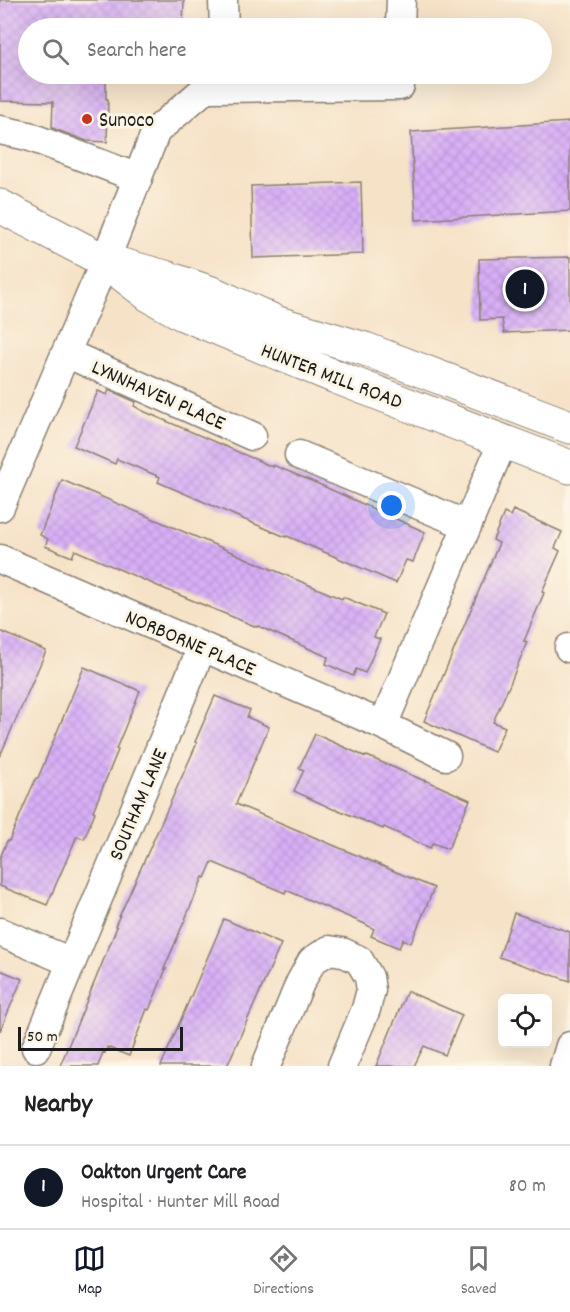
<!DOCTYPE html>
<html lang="en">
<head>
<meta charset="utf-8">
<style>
	body { margin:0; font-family:Dekko,sans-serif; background:#f2f2f2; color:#202124 }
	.controls { position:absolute; right:18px; bottom:18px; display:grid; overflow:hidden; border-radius:9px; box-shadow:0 6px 24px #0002 }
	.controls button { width:54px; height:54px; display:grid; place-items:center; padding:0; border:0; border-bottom:2px solid #e0e0e0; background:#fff; color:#202124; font:30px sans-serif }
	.scale { position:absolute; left:18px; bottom:15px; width:165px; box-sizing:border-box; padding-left:6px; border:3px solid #1c1c1c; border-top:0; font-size:16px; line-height:21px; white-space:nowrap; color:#1c1c1c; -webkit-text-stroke:4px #fcf5e5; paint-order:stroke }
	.you { position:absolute; left:392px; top:506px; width:21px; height:21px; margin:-15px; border:4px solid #fff; border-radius:50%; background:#1a73e8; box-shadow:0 0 0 9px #1a73e833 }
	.badge { display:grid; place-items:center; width:39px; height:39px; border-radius:50%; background:#111827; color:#fff; font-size:20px; font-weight:700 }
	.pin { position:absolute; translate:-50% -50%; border:3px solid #fff; box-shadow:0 2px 6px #0006 }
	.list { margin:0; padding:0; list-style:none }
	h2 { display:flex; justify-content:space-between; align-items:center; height:78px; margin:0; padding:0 24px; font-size:26px }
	h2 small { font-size:20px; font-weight:400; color:#757577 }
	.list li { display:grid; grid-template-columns:39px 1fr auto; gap:18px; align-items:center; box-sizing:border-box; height:84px; padding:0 24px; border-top:2px solid #e0e0e0 }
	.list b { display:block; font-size:22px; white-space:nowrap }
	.list p { margin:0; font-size:20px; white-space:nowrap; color:#757577 }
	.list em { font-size:20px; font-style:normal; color:#757577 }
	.icon { flex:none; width:33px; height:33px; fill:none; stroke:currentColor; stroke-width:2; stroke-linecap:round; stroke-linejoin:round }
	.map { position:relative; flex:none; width:570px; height:1066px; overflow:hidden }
	.search { position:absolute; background:#fff; box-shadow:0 6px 24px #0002; left:18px; right:18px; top:18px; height:66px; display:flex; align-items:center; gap:15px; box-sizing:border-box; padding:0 21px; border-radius:33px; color:#757577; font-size:22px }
	.sheet { height:162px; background:#fff }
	nav { display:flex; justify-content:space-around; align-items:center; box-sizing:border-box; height:84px; border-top:2px solid #e0e0e0; background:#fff; font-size:16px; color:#757577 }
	nav a { display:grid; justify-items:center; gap:3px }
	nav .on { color:#111827 }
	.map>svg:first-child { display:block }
</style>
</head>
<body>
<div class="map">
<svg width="570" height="1066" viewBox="0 0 570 1066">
	<defs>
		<pattern id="building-cross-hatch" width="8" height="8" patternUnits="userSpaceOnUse" patternTransform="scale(1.5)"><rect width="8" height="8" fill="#d8aff7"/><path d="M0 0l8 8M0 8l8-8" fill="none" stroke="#b996d3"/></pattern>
	</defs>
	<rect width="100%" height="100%" fill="#fcf5e5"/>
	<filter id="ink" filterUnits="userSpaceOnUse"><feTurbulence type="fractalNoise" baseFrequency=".0167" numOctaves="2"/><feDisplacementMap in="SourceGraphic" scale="12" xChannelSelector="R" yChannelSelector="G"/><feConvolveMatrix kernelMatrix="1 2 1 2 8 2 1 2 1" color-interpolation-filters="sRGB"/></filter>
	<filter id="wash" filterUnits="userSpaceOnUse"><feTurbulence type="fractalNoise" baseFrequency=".008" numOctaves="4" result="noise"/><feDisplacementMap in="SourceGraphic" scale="24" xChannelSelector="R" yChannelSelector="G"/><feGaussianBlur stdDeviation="1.35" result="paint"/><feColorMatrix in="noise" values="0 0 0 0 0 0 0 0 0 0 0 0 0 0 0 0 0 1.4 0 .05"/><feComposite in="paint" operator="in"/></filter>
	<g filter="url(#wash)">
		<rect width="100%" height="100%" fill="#f6e2c7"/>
		<g id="blocks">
			<g fill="url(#building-cross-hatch)">
				<path d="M0,0H184L183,28H28V74H106V99H108L107,142L87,141L52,128L53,102L0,101Z"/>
				<path d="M570,122V211L416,220L411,132Z"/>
				<path d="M361,182L363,254L253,258L251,186Z"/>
				<path d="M570,257V330L504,333L502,319L480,320L479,259Z"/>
				<path d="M109,390L136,402L134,406L143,411L273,467V465L314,482L425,532L413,562L406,560L396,583L287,536L286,537L243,519L202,501L158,482L160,477L117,459L115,464L74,446L98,391L107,395Z"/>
				<path d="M62,480L342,599L343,597L384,614L374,637L380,639L365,673L356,669L353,676L326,664L328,657L258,626L257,627L160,587L75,550L72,557L45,546L48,539L40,535Z"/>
				<path d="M513,510L562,532L555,548L560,551L542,592L544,593L524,641L527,642L510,684L493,722L505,727L494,752L424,721L499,543L493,540L504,513L510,516Z"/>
				<path d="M0,631L46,651L0,756Z"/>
				<path d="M84,667L140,691L116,749L118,750L93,811L95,812L84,839L77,836L47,905L0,886V858L7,841H9L36,778H38Z"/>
				<path d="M215,696L250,710L247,717L269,727L236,804L434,888L411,943L403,939L399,948L371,936L374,929L365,924L286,890L285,893L212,862L205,878L203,877L164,969H166L149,1010L147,1009L129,1056L107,1047L105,1053L103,1052L98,1066H60L117,927L115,926L197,743L195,742Z"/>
				<path d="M315,734L366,757L367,756L425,781V780L470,800L448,849L433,843L430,848L384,827L383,829L336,809L335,810L294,791L304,770L299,768Z"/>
				<path d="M514,913L570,932V981L499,957Z"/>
				<path d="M224,919L281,944L227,1066H161Z"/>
				<path d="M0,970L22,979L0,1031Z"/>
				<path d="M407,991L462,1015L445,1055L424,1046L414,1066H376Z"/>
			</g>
		</g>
	</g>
	<g filter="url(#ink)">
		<use href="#blocks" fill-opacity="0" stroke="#897f72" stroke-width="1.5"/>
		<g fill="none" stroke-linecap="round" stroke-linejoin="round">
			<defs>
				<g id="minor">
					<path d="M223,0L224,28"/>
					<path d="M400,28L401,0"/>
					<path d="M0,130L28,136L138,178"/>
					<path d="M66,353L252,436"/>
					<path d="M299,455L467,525"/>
					<path d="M0,507L105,261L156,131L206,88L400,86V74"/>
					<path d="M0,559L383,725L446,756"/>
					<path d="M569,648H570"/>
					<path d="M383,725L503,441"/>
					<path d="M0,932L71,962"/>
					<path d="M36,1048L202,647"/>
					<path d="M266,1066L300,983L312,961L329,950L342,952L359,960L369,977L371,990L366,1009L342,1066"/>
					<path d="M564,1066L570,1046"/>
				</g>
				<g id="major">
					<path d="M0,206L105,261L149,295L183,314L336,377L570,467"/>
					<path d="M118,264L165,277L212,293L278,323L365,349L570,427"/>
				</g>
			</defs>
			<use href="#minor" stroke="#897f72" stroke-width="31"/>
			<use href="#major" stroke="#897f72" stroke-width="35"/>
			<use href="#minor" stroke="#fff" stroke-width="28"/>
			<use href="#major" stroke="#fff" stroke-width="33"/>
		</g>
	</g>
	<circle fill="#c8321e" stroke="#fcf5e5" stroke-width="2" cx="87" cy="119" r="6"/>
	<g text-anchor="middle" stroke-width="6" stroke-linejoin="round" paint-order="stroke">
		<g font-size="21" fill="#1c1c1c" stroke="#fcf5e5" text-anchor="start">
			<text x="99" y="126">Sunoco</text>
		</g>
		<g font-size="21" fill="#1c1c1c" stroke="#fcf5e5">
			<text transform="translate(332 375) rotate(21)" y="7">HUNTER MILL ROAD</text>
			<text transform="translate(159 394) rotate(24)" y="7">LYNNHAVEN PLACE</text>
			<text transform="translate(191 642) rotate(23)" y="7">NORBORNE PLACE</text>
			<text transform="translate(137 804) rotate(-67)" y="7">SOUTHAM LANE</text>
		</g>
	</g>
</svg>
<div class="controls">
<button><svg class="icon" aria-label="locate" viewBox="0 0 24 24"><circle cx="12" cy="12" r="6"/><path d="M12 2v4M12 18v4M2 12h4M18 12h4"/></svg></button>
</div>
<div class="scale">50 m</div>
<div class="you"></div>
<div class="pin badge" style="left:525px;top:289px">1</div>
<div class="search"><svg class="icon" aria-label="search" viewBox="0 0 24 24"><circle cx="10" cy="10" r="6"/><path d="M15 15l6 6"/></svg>Search here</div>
</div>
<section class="sheet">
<h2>Nearby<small></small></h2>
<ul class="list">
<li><span class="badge">1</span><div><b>Oakton Urgent Care</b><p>Hospital · Hunter Mill Road</p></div><em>80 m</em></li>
</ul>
</section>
<nav>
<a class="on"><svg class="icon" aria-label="map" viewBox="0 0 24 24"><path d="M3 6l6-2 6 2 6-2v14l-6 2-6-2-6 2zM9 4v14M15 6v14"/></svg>Map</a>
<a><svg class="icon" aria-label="directions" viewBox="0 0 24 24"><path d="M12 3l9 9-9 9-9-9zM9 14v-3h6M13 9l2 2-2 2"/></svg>Directions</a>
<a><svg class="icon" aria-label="saved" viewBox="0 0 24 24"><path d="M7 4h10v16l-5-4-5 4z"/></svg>Saved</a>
</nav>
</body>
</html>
